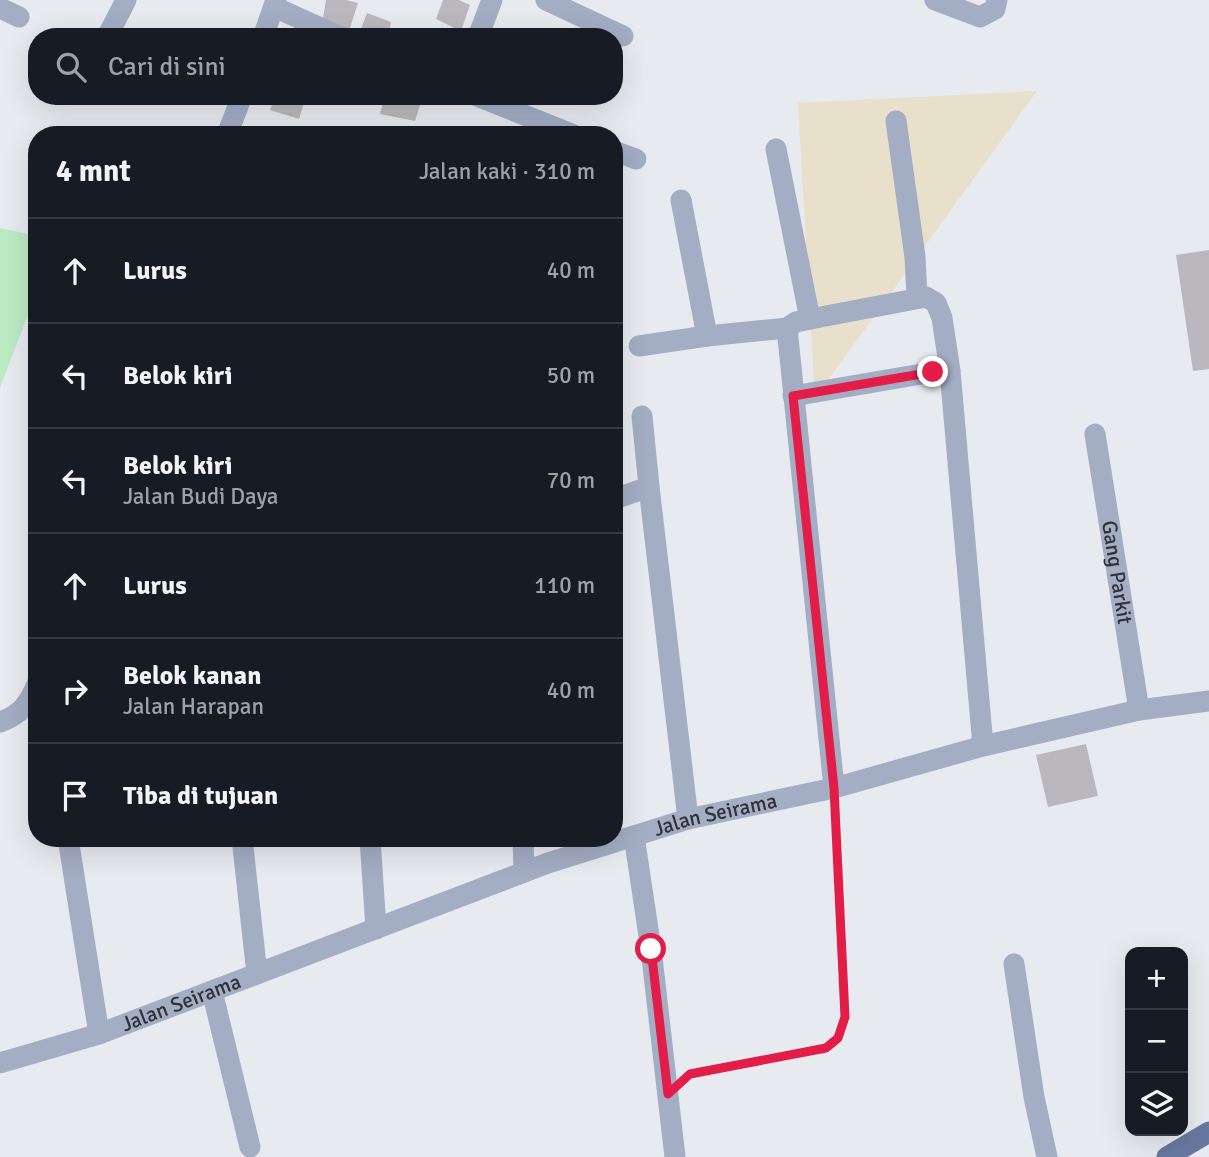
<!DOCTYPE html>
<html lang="id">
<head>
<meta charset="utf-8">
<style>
	body { margin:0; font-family:Signika,sans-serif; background:#20242c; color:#f1f3f6 }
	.controls { position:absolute; right:21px; bottom:21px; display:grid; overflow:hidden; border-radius:14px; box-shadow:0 7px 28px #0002 }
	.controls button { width:63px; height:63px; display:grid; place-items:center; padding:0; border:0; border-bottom:2px solid #363941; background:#171b24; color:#f1f3f6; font:35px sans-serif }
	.stop { position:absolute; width:21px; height:21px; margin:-16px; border:5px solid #e11d48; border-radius:50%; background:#fff }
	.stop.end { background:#e11d48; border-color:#fff; box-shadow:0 2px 7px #0008 }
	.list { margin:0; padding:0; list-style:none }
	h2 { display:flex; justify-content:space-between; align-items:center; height:91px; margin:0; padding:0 28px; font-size:30px }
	h2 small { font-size:23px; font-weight:400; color:#9ea1a6 }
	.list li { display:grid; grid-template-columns:46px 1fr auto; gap:21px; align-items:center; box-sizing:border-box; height:105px; padding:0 28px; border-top:2px solid #363941 }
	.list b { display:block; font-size:26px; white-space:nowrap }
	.list p { margin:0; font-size:23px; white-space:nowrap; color:#9ea1a6 }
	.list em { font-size:23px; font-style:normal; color:#9ea1a6 }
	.icon { flex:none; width:38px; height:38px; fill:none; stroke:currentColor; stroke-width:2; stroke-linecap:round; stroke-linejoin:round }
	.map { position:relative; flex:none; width:1209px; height:1157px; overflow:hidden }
	.search { position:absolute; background:#171b24; box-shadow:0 7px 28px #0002; left:28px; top:28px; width:595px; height:77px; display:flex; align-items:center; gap:18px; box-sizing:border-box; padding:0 24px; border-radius:28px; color:#9ea1a6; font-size:26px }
	.panel { position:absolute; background:#171b24; box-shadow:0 7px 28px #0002; left:28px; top:126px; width:595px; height:721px; border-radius:28px }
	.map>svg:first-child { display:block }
</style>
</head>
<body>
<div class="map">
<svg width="1209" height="1157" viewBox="0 0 1209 1157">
	<rect width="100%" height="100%" fill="#e7eaef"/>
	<path fill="#e8e0ca" d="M1037,91L815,398L798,103Z"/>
	<path fill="#bbeac3" d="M0,228L37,236V292L0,387Z"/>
	<g fill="#bab8bd">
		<path d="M326,0H346L358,3L349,31L322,25Z"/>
		<path d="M443,0H459L470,5L461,31L436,19Z"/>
		<path d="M367,13L391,22L388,37H358Z"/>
		<path d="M275,96H306L299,119L270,110Z"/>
		<path d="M385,96H423L415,121L380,114Z"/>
		<path d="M1209,250V369L1193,371L1176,255Z"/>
		<path d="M1086,744L1098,796L1048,807L1036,755Z"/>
	</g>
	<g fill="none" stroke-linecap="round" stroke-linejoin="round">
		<path stroke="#8f9195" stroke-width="4.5" stroke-dasharray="7 3.5" stroke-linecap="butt" d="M688,1076L826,1048L837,1038L845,1017L835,810"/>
		<g stroke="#a3adc3" stroke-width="21">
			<path d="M546,0L623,36"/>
			<path d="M935,0L980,17L995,9L997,0"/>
			<path d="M274,7L341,37"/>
			<path d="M0,8L19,17"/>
			<path d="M107,37L126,0"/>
			<path d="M263,37L276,0"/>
			<path d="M478,37L492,0"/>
			<path d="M477,96L574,135"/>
			<path d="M896,121L915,257L917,297"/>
			<path d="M227,135L242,96"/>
			<path d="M776,149L810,319"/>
			<path d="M614,151L636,159"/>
			<path d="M681,200L707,336L787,328L796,322L810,319L926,297L936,303L942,318L950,371L983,746"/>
			<path d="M787,328L834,788"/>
			<path d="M639,346L707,336"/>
			<path d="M793,396L933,372L950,371"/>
			<path id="s1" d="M1095,434L1139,710"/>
			<path d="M649,487L688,819"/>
			<path d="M614,499L649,487L642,416"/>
			<path d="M0,722C20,715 29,704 37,684"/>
			<path d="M634,836L651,949L675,1157"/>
			<path d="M68,838L99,1034"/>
			<path d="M242,838L257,974"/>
			<path d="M370,838L376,929"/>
			<path d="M523,838L524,872"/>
			<path d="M1014,964L1034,1097L1047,1157"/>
			<path d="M212,991L250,1147"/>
			<path id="s2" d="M0,1063L99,1034L548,863L688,819L834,788L983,746L1139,710L1209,701"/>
		</g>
		<path stroke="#6879a0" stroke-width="21" d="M1167,1157L1209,1132"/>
	</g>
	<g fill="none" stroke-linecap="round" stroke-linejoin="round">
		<path stroke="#e11d48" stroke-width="9" d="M651,949L668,1094L690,1074L826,1048L838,1038L845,1017L834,788L793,396L933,372"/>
	</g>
	<g text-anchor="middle" stroke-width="5" stroke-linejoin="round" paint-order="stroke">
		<g font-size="21" fill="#303134" stroke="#fff">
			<text dy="7" stroke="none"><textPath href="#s1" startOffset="140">Gang Parkit</textPath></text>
			<text dy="7" stroke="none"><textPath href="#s2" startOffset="758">Jalan Seirama</textPath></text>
			<text dy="7" stroke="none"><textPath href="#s2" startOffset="191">Jalan Seirama</textPath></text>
		</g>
	</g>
</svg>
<div class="controls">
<button>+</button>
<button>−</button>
<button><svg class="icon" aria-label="layers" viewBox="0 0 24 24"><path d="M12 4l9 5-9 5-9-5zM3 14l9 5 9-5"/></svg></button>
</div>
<div class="stop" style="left:651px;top:949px"></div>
<div class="stop end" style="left:933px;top:372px"></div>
<div class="search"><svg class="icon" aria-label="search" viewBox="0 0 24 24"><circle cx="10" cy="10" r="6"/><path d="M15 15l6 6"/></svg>Cari di sini</div>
<section class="panel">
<h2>4 mnt<small>Jalan kaki · 310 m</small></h2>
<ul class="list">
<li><svg class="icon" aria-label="ahead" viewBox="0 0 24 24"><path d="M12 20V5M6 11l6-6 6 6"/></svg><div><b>Lurus</b></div><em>40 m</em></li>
<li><svg class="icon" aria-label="left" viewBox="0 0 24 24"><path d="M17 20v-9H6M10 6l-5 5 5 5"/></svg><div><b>Belok kiri</b></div><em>50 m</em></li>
<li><svg class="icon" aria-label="left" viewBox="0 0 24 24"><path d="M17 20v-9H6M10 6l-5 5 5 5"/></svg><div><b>Belok kiri</b><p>Jalan Budi Daya</p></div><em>70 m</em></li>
<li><svg class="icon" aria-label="ahead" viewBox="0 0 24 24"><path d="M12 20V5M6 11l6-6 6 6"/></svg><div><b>Lurus</b></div><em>110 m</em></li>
<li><svg class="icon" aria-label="right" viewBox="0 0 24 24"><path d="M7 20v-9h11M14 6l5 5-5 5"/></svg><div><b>Belok kanan</b><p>Jalan Harapan</p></div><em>40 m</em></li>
<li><svg class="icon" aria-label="arrive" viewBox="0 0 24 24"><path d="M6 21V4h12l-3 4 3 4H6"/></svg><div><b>Tiba di tujuan</b></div></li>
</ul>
</section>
</div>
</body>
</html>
